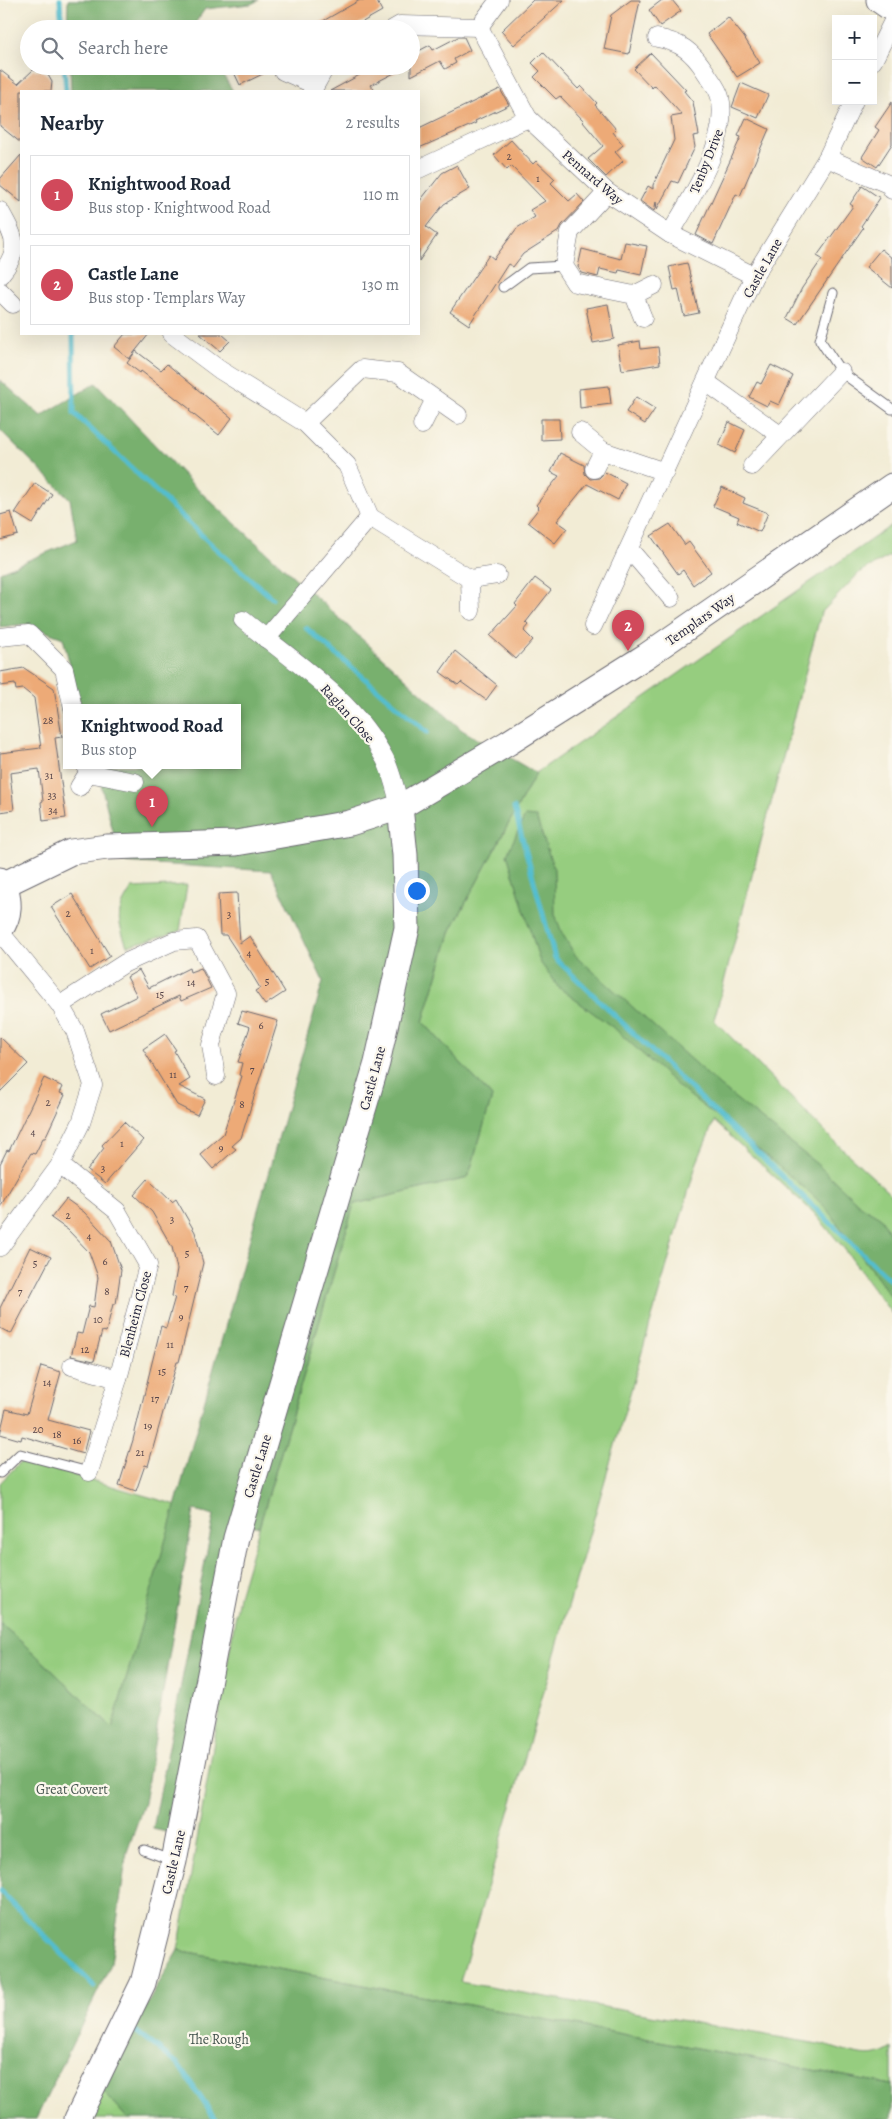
<!DOCTYPE html>
<html lang="en">
<head>
<meta charset="utf-8">
<style>
	body { margin:0; font-family:Alegreya,serif; background:#f6f6f7; color:#1f2937 }
	.controls { position:absolute; right:15px; top:15px; display:grid; overflow:hidden; border-radius:0px; box-shadow:0 5px 20px #0002 }
	.controls button { width:45px; height:45px; display:grid; place-items:center; padding:0; border:0; border-bottom:1px solid #e0e1e3; background:#fff; color:#1f2937; font:25px sans-serif }
	.you { position:absolute; left:416px; top:890px; width:18px; height:18px; margin:-12px; border:4px solid #fff; border-radius:50%; background:#1a73e8; box-shadow:0 0 0 8px #1a73e833 }
	.badge { display:grid; place-items:center; width:32px; height:32px; border-radius:50%; background:#d1495b; color:#fff; font-size:16px; font-weight:700 }
	.pin { position:absolute; translate:-50% -41px; filter:drop-shadow(0 1px 2px #0008) }
	.pin::after { content:''; position:absolute; top:26px; width:18px; height:15px; background:inherit; clip-path:polygon(0 0,100% 0,50% 100%) }
	.popup { position:absolute; left:63px; top:704px; width:178px; height:65px; box-sizing:border-box; display:grid; place-content:center; border-radius:0px; background:#fff; filter:drop-shadow(0 1px 4px #0005); font-size:16px; white-space:nowrap; color:#747a83 }
	.popup b { font-size:19px; color:#1f2937 }
	.popup::after { content:''; position:absolute; left:50%; top:100%; margin-left:-10px; border:10px solid transparent; border-top-color:#fff }
	.list { margin:0; padding:0; list-style:none }
	h2 { display:flex; justify-content:space-between; align-items:center; height:65px; margin:0; padding:0 20px; font-size:21px }
	h2 small { font-size:16px; font-weight:400; color:#747a83 }
	.list li { display:grid; grid-template-columns:32px 1fr auto; gap:15px; align-items:center; box-sizing:border-box; height:80px; margin:0 10px 10px; padding:0 10px; border:1px solid #e0e1e3; border-radius:0px }
	.list b { display:block; font-size:19px; white-space:nowrap }
	.list p { margin:0; font-size:16px; white-space:nowrap; color:#747a83 }
	.list em { font-size:16px; font-style:normal; color:#747a83 }
	.icon { flex:none; width:28px; height:28px; fill:none; stroke:currentColor; stroke-width:2; stroke-linecap:round; stroke-linejoin:round }
	.map { position:relative; flex:none; width:892px; height:2119px; overflow:hidden }
	.search { position:absolute; background:#fff; box-shadow:0 5px 20px #0002; left:20px; top:20px; width:400px; height:55px; display:flex; align-items:center; gap:12px; box-sizing:border-box; padding:0 18px; border-radius:28px; color:#747a83; font-size:19px }
	.panel { position:absolute; background:#fff; box-shadow:0 5px 20px #0002; left:20px; top:90px; width:400px; height:245px; border-radius:0px }
	.map>svg:first-child { display:block }
</style>
</head>
<body>
<div class="map">
<svg width="892" height="2119" viewBox="0 0 892 2119">
	<rect width="100%" height="100%" fill="#fbf7ec"/>
	<filter id="ink" filterUnits="userSpaceOnUse"><feTurbulence type="fractalNoise" baseFrequency=".02" numOctaves="2"/><feDisplacementMap in="SourceGraphic" scale="10" xChannelSelector="R" yChannelSelector="G"/><feConvolveMatrix kernelMatrix="1 2 1 2 8 2 1 2 1" color-interpolation-filters="sRGB"/></filter>
	<filter id="wash" filterUnits="userSpaceOnUse"><feTurbulence type="fractalNoise" baseFrequency=".0096" numOctaves="4" result="noise"/><feDisplacementMap in="SourceGraphic" scale="20" xChannelSelector="R" yChannelSelector="G"/><feGaussianBlur stdDeviation="1.12" result="paint"/><feColorMatrix in="noise" values="0 0 0 0 0 0 0 0 0 0 0 0 0 0 0 0 0 1.4 0 .05"/><feComposite in="paint" operator="in"/></filter>
	<g filter="url(#wash)">
		<rect width="100%" height="100%" fill="#f2ecd5"/>
		<g fill="#96cd7f" stroke="#5c785d">
			<path d="M892,525V555L860,572L821,613L714,1020L837,1144L892,1195V1314L843,1247L814,1213L714,1121L696,1165L460,1982L824,2045C846,2051 872,2064 892,2048V2085L178,1950L239,1596L354,1204L468,1178L492,1097L423,1022L451,930L536,773Z"/>
			<path d="M187,885L180,931L127,946C117,918 115,914 132,888Z"/>
			<path d="M22,1460L177,1505L112,1728L37,1656L0,1623V1483Z"/>
			<path d="M103,2091L128,2119H89Z"/>
		</g>
		<g fill="#78b06e" stroke="#4d6954">
			<path d="M68,0H259L251,4L205,9L191,29H67Z"/>
			<path d="M70,66H187V75L218,67L233,91H71Z"/>
			<path d="M0,380L41,416L96,383L195,487L462,730L536,773L451,930L423,1022L492,1097L468,1178L354,1204L259,1527L234,1521L170,1833L153,1829L214,1515L194,1510L144,1803L127,1852L111,1964L36,2119H0V1623L37,1656L112,1728C184,1479 251,1230 323,981L271,871L121,862L96,766H237V708H81L63,638L26,624L0,627V572L77,540L70,499L0,430Z"/>
			<path d="M525,816L536,817L554,869L555,914L562,933L575,955L720,1086L818,1165L861,1206L880,1217L892,1236V1298L826,1208L808,1191L743,1137L681,1089L615,1029L558,987L540,962L507,854Z"/>
			<path d="M178,1950L892,2085V2119H128L103,2091L133,2029Z"/>
		</g>
		<g fill="none" stroke-linecap="round" stroke-linejoin="round">
			<g stroke="#53bdcf" stroke-width="5">
				<path d="M60,0L62,29"/>
				<path d="M64,66L66,91"/>
				<path d="M73,334L74,413L212,545L272,598"/>
				<path d="M306,628L427,732"/>
				<path d="M514,808L555,958L892,1282"/>
				<path d="M0,1891L94,1986"/>
				<path d="M133,2029L178,2064L215,2119"/>
			</g>
		</g>
		<g id="blocks">
			<g fill="#edaa77">
				<path d="M360,0H376L382,11L350,29H309Z"/>
				<path d="M533,0H564L514,45L501,31Z"/>
				<path d="M631,0H640L629,54L604,49L611,15Z"/>
				<path d="M662,0H672L681,11L660,26L649,10Z"/>
				<path d="M728,17L744,37L760,63L737,77L707,34Z"/>
				<path d="M458,37H464L470,50L454,59L456,63L445,69L440,61L411,76V55L430,45L433,50Z"/>
				<path d="M543,52L578,89L581,86L597,103L595,105L616,129L613,132L623,145L615,152L623,161L606,177L588,159L603,146L583,122L584,121L560,96L556,99L534,77L540,71L532,63Z"/>
				<path d="M651,53L686,90L684,91L693,102L699,135L693,136L695,147L678,183L672,181L657,209L656,202L654,211L640,201L648,186L653,189V185L674,140L671,117L682,115L655,85L652,88L634,69Z"/>
				<path d="M231,66H274L273,69L240,85Z"/>
				<path d="M364,66H408L371,85L375,91H330L367,71Z"/>
				<path d="M0,70L18,84L33,70L42,71L48,75L52,82L51,91H21V143L0,126Z"/>
				<path d="M741,83L768,95L758,118L732,107Z"/>
				<path d="M500,89L509,105L475,121L476,123L419,148V128Z"/>
				<path d="M892,102V144L877,167L862,157L879,130L875,127Z"/>
				<path d="M746,118L769,129L740,196L736,194L713,244L696,235L741,137L738,136Z"/>
				<path d="M511,140L533,164L536,161L555,179L551,183L569,201L577,194L584,202L562,225L559,231L523,254L513,267L508,264L469,325L450,312L489,255L494,259L517,228L535,217L530,210L545,201L511,166L507,170L494,155Z"/>
				<path d="M21,155V202L0,185V179Z"/>
				<path d="M457,165L470,189L444,204L426,227L437,235L419,261V202L442,173Z"/>
				<path d="M862,186L880,198L861,226L863,228L797,324L787,318L802,288L822,259L817,256L853,206L850,204Z"/>
				<path d="M625,242L647,246L641,275L619,270L618,273L600,269L598,277L582,273L578,267L582,249L621,259Z"/>
				<path d="M881,249L892,258V288L866,267Z"/>
				<path d="M687,263L699,313L684,316L678,289L674,290L669,267Z"/>
				<path d="M608,304L614,339L593,343L586,308Z"/>
				<path d="M125,334H149L129,359L114,347Z"/>
				<path d="M200,334H222L230,341L220,351Z"/>
				<path d="M640,341L641,349L658,347L660,364L622,370L618,345Z"/>
				<path d="M136,351L161,370L167,364L232,418L219,435L189,411L190,409L141,371L140,373L127,363Z"/>
				<path d="M771,365L793,376L779,405L770,401L767,406L749,397L757,382L761,384Z"/>
				<path d="M609,386L611,404L580,408L579,389Z"/>
				<path d="M636,397L655,409L645,424L626,412Z"/>
				<path d="M541,419H559L560,439L541,440Z"/>
				<path d="M729,422L745,430L735,453L719,445Z"/>
				<path d="M560,453L584,465L585,474L590,479L599,478L605,472L626,483L618,500L587,484L557,521L567,528L555,543L528,522L539,508L536,505L559,476L551,472Z"/>
				<path d="M35,483L52,494L33,524L15,513Z"/>
				<path d="M722,487L745,498L743,503L768,513L760,532L737,522L739,517L713,506Z"/>
				<path d="M11,512L18,535L0,540V515Z"/>
				<path d="M670,524L685,545L689,542L711,572L693,585L683,570L678,574L651,536Z"/>
				<path d="M535,578L551,590L526,622L529,625L524,631L533,640L516,659L490,636L517,606L515,604Z"/>
				<path d="M455,651L497,685L486,700L461,682L458,685L440,672Z"/>
				<path d="M24,668L54,688L62,737L55,738L66,818L43,821L41,802L43,801L39,769L10,773L14,810L0,812V753L41,748L34,698L23,689L16,690L15,684L0,686V672Z"/>
				<path d="M237,893L240,943L250,936L285,992L265,1005L255,991L260,988L251,973L226,935H220L218,894Z"/>
				<path d="M72,894L110,956L90,969L51,907Z"/>
				<path d="M189,968L190,972L201,968L211,988L181,1001L179,996L109,1030L101,1014L137,996L127,977L139,970L149,988Z"/>
				<path d="M242,1011L278,1021L241,1138L232,1146L236,1149L213,1169L200,1154L223,1134L242,1076L239,1075L242,1063L238,1062L250,1027L238,1023Z"/>
				<path d="M165,1034L176,1050L174,1051L190,1079L179,1086L205,1099L197,1115L177,1105L143,1049Z"/>
				<path d="M0,1037L28,1064L0,1092Z"/>
				<path d="M44,1078L63,1087L60,1093L65,1095L45,1138H43L35,1154L31,1153L0,1207V1164L7,1150L9,1151Z"/>
				<path d="M124,1122L143,1140L105,1184L87,1170L104,1148L102,1145Z"/>
				<path d="M148,1179L172,1202L176,1199L195,1232L203,1263L179,1362H177L148,1466L145,1465L136,1491L119,1485L133,1440L161,1326L166,1328L175,1297L172,1296L177,1269L172,1247L152,1212L134,1195Z"/>
				<path d="M66,1199L84,1212L111,1241L121,1270L116,1304H113L106,1332L102,1331L94,1361L71,1356L77,1333L82,1334L89,1306L94,1307L98,1277L89,1252L68,1230L51,1218Z"/>
				<path d="M30,1247L51,1257L11,1334L0,1328V1308Z"/>
				<path d="M41,1366L61,1372L48,1420L89,1431L83,1454L22,1436L21,1440L0,1434L6,1409L27,1414Z"/>
			</g>
		</g>
	</g>
	<g filter="url(#ink)">
		<use href="#blocks" fill-opacity="0" stroke="#6b6971" stroke-width="1"/>
		<g fill="none" stroke-linecap="round" stroke-linejoin="round">
			<defs>
				<g id="lane">
					<path d="M503,287L529,268L564,266"/>
					<path d="M833,293L820,340L841,372L892,409"/>
					<path d="M0,1473L20,1454L89,1472"/>
					<path d="M144,1850L171,1860"/>
				</g>
				<g id="street">
					<path d="M479,27L528,118L607,192L670,234L754,276"/>
					<path d="M479,27L499,0"/>
					<path d="M393,29L400,25L479,27"/>
					<path d="M657,38C680,42 692,51 705,71C709,78 718,88 720,97C730,140 691,198 670,234"/>
					<path d="M873,61L892,23"/>
					<path d="M283,71L315,85"/>
					<path d="M312,91L326,66"/>
					<path d="M827,158L890,185L892,190"/>
					<path d="M419,169L528,118"/>
					<path d="M607,192L570,232L564,266L575,283L634,295L643,318"/>
					<path d="M0,211C15,238 22,249 0,275"/>
					<path d="M0,291L13,304"/>
					<path d="M634,295L654,285"/>
					<path d="M172,334L220,370L305,423L347,465L370,517L470,579L471,611"/>
					<path d="M706,382L780,435"/>
					<path d="M305,423L362,369L398,373L458,415"/>
					<path d="M422,425L435,399"/>
					<path d="M580,432L603,451"/>
					<path d="M752,466L841,372"/>
					<path d="M594,469L603,451L665,472"/>
					<path d="M629,549L671,598"/>
					<path d="M470,579L497,575"/>
					<path d="M243,620C293,661 354,699 385,759C392,773 396,791 400,807"/>
					<path d="M593,626L754,276L827,158L854,101"/>
					<path d="M0,637L29,634L64,669L73,708"/>
					<path d="M266,639L370,517"/>
					<path d="M86,766L88,773L135,782"/>
					<path d="M79,787L88,773"/>
					<path d="M0,932L60,1005L75,1031L93,1085L81,1123L60,1165L0,1247"/>
					<path d="M60,1005L125,963L174,941L197,939L226,993L211,1045L216,1076"/>
					<path d="M60,1165L117,1211L148,1265L118,1379L89,1472"/>
					<path d="M72,1366L118,1379"/>
				</g>
				<g id="secondary">
					<path d="M879,0L892,9"/>
					<path d="M0,880L5,884C9,901 11,915 0,930"/>
					<path d="M5,884L71,852L107,847L236,843L350,823L400,807L508,743L646,656L892,486"/>
					<path d="M77,2119L143,1983L174,1861L236,1538L377,1063L407,928L405,855L400,807"/>
				</g>
			</defs>
			<use href="#lane" stroke="#6b6971" stroke-width="11"/>
			<use href="#street" stroke="#6b6971" stroke-width="19"/>
			<use href="#secondary" stroke="#6b6971" stroke-width="27"/>
			<use href="#lane" stroke="#fff" stroke-width="9"/>
			<use href="#street" stroke="#fff" stroke-width="18"/>
			<use href="#secondary" stroke="#fff" stroke-width="25"/>
		</g>
	</g>
	<g text-anchor="middle" stroke-width="4.5" stroke-linejoin="round" paint-order="stroke">
		<g font-size="11" fill="#55444a">
			<text x="509" y="160">2</text>
			<text x="538" y="182">1</text>
			<text x="48" y="724">28</text>
			<text x="49" y="779">31</text>
			<text x="52" y="799">33</text>
			<text x="53" y="814">34</text>
			<text x="68" y="917">2</text>
			<text x="229" y="918">3</text>
			<text x="92" y="954">1</text>
			<text x="249" y="957">4</text>
			<text x="267" y="985">5</text>
			<text x="191" y="986">14</text>
			<text x="160" y="998">15</text>
			<text x="261" y="1029">6</text>
			<text x="252" y="1073">7</text>
			<text x="173" y="1078">11</text>
			<text x="48" y="1106">2</text>
			<text x="242" y="1108">8</text>
			<text x="33" y="1136">4</text>
			<text x="122" y="1147">1</text>
			<text x="221" y="1151">9</text>
			<text x="103" y="1172">3</text>
			<text x="68" y="1219">2</text>
			<text x="172" y="1223">3</text>
			<text x="89" y="1240">4</text>
			<text x="187" y="1257">5</text>
			<text x="105" y="1265">6</text>
			<text x="35" y="1267">5</text>
			<text x="186" y="1291">7</text>
			<text x="20" y="1295">7</text>
			<text x="107" y="1295">8</text>
			<text x="181" y="1320">9</text>
			<text x="98" y="1323">10</text>
			<text x="170" y="1348">11</text>
			<text x="85" y="1353">12</text>
			<text x="162" y="1375">15</text>
			<text x="47" y="1386">14</text>
			<text x="155" y="1402">17</text>
			<text x="148" y="1429">19</text>
			<text x="38" y="1433">20</text>
			<text x="57" y="1438">18</text>
			<text x="77" y="1444">16</text>
			<text x="140" y="1456">21</text>
		</g>
		<g font-size="14" fill="#22223b" stroke="#fbf7ec">
			<text transform="translate(706 161) rotate(-68)" y="5">Tenby Drive</text>
			<text transform="translate(593 177) rotate(41)" y="5">Pennard Way</text>
			<text transform="translate(762 268) rotate(-61)" y="5">Castle Lane</text>
			<text transform="translate(700 619) rotate(-35)" y="5">Templars Way</text>
			<text transform="translate(348 713) rotate(48)" y="5">Raglan Close</text>
			<text transform="translate(372 1078) rotate(-75)" y="5">Castle Lane</text>
			<text transform="translate(135 1314) rotate(-75)" y="5">Blenheim Close</text>
			<text transform="translate(257 1466) rotate(-73)" y="5">Castle Lane</text>
			<text transform="translate(173 1862) rotate(-77)" y="5">Castle Lane</text>
		</g>
		<g font-size="14" fill="#45554f" stroke="#fbf7ec">
			<text x="72" y="1794">Great Covert</text>
			<text x="219" y="2044">The Rough</text>
		</g>
	</g>
</svg>
<div class="controls">
<button>+</button>
<button>−</button>
</div>
<div class="you"></div>
<div class="pin badge" style="left:152px;top:827px">1</div>
<div class="popup"><b>Knightwood Road</b>Bus stop</div>
<div class="pin badge" style="left:628px;top:651px">2</div>
<div class="search"><svg class="icon" aria-label="search" viewBox="0 0 24 24"><circle cx="10" cy="10" r="6"/><path d="M15 15l6 6"/></svg>Search here</div>
<section class="panel">
<h2>Nearby<small>2 results</small></h2>
<ul class="list">
<li><span class="badge">1</span><div><b>Knightwood Road</b><p>Bus stop · Knightwood Road</p></div><em>110 m</em></li>
<li><span class="badge">2</span><div><b>Castle Lane</b><p>Bus stop · Templars Way</p></div><em>130 m</em></li>
</ul>
</section>
</div>
</body>
</html>
